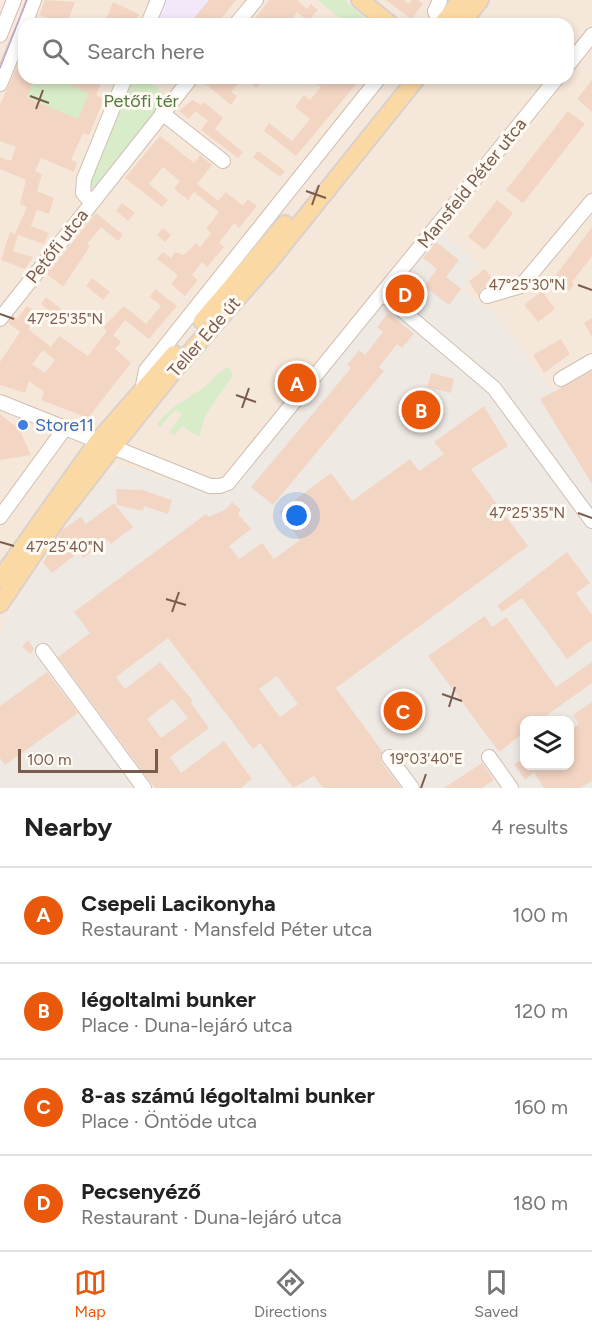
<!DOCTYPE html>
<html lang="en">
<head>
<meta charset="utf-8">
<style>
	body { margin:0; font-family:Figtree,sans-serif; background:#f2f2f2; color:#222 }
	.controls { position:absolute; right:18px; bottom:18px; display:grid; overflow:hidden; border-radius:12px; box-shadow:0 3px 9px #0003 }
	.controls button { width:54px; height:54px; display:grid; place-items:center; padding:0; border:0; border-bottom:2px solid #e0e0e0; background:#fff; color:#222; font:30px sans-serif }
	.scale { position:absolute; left:18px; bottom:15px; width:140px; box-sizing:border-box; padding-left:6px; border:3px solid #7a5c4d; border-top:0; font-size:16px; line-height:21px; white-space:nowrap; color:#7a5c4d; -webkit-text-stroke:4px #fffaf3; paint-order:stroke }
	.you { position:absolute; left:297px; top:516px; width:21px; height:21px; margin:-15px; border:4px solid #fff; border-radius:50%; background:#1a73e8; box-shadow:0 0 0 9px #1a73e833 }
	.badge { display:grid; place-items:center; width:39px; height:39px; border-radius:50%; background:#ea580c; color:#fff; font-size:20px; font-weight:700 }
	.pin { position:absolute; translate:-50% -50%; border:3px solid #fff; box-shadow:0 2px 6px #0006 }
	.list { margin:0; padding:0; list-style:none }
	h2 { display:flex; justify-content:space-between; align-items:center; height:78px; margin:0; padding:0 24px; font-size:26px }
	h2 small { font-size:20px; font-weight:400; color:#767676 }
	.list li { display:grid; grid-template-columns:39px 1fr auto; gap:18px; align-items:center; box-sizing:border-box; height:96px; padding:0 24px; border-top:2px solid #e0e0e0 }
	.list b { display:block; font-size:22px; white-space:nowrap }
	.list p { margin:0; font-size:20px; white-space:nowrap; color:#767676 }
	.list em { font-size:20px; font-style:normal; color:#767676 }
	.icon { flex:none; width:33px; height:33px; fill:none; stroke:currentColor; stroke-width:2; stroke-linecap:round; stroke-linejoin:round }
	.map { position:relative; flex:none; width:592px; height:788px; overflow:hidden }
	.search { position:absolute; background:#fff; box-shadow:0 3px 9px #0003; left:18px; right:18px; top:18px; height:66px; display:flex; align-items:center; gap:15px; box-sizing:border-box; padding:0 21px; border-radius:18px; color:#767676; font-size:22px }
	.sheet { height:462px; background:#fff }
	nav { display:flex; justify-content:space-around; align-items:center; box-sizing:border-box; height:84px; border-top:2px solid #e0e0e0; background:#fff; font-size:16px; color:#767676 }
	nav a { display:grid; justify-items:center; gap:3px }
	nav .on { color:#ea580c }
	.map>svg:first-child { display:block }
</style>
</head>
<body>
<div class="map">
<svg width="592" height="788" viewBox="0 0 592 788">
	<rect width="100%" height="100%" fill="#fdf6ec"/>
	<path fill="#f5e8da" d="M39,0H592V365L549,390L501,320L461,289L441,230L221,499L117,463L13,605L0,634V32L24,37V78H568V24H29Z"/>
	<path fill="#fde8e0" d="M0,0H39L22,42L0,32Z"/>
	<path fill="#efe9e4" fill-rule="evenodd" d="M441,230L480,263L462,289L501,320L549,389L592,365V788H0V634L13,605L63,530L118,463L222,498ZM524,720H570V766H524Z"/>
	<path fill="#f3e8fa" d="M161,0H236L217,24H150Z"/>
	<g fill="#d8ecc9">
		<path d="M318,0H347V3L372,24H347Z"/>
		<path d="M34,78H75L72,86L89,93L78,119L57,111L42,116L45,105L20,95Z"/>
		<path d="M128,78H145L169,98L94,188L89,187V174Z"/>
		<path d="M229,367L233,375L206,414L199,437L182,426L174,436L170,432L182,414L175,410L160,427L157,424C173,404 184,402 203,388C212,381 218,371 229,367Z"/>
	</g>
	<g fill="#f3d5c3" fill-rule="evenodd">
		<path d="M45,0L75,2L67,24L39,15Z"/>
		<path d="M209,0H236L217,24H189Z"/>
		<path d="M269,0H297L307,9L311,4L318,10L308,21L297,12L288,24H251Z"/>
		<path d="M386,0H404L409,4L412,0H418L423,4L411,19Z"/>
		<path d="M113,2L139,14L135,24H104Z"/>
		<path d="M24,50V78H34L27,98L78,119L89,93L71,86L75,78H103L96,95L104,99L89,135L83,133L71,160L77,162L74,172L41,158L35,171L42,174L37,191L54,198L49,214L37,210L31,226L49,233L44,244L15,234L27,207L20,204L26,180L0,169V157L11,161L16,147L0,141V105Z"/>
		<path d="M206,78H242L231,92L237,96L231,105L203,82Z"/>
		<path d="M244,78H264L257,88Z"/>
		<path d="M319,78L328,83L331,78H353L358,82L296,156L264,131L269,123L292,141L310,119L295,107L304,95L310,100L321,87L315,83Z"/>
		<path d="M592,80V112L577,99Z"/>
		<path d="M192,100L201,105L204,102L223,118L215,129L243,152L238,158L201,130L208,121L195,111L189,119L179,111Z"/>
		<path d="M568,111L585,124L524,202H521L506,190Z"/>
		<path d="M160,136L194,163L200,155L212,165L197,184L218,201L226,192L243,206L248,199L257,206L239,228L234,223L219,243L224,247L207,267L202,262L192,275L198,280L185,296L171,284L178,275L157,259L163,252L171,258L175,252L184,255L196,243L200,247L211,233L206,229L219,212L194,192L188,200L174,189L180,181L163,167L149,184L168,200L162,207L125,178Z"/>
		<path d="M258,151L285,171L280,177L253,157Z"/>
		<path d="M497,200L513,213L485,250L468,237Z"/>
		<path d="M122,203L135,213L128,221L116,211Z"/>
		<path d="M96,213L122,234V236L118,241L101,227L87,244L90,246L63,287L47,274Z"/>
		<path d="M592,227V256L572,282L574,284L569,291L553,279Z"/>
		<path d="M163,228L171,235L165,242L157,235Z"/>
		<path d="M10,232L18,235L13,251L33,257L25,269L1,260Z"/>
		<path d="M436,242L459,260L446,277L461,289L449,305L428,289L416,305L401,294L414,277L425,285L437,269L423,258Z"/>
		<path d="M485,269L496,284L481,289L478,296L469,281Z"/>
		<path d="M92,278L110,292L103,300L86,286Z"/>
		<path d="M155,289L177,306L149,339L125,320L113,335L121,342L115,349L131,363L88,418L41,400L44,392L29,381L25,393L0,385V362L20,332L8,323L14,316L17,319L27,306L40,315L28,329L51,347L59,336L88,356L107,331L103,327L124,306L146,324L161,306L150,297ZM43,350L55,360L45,373L32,364Z"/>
		<path d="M542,291L555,309L538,322L524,305Z"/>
		<path d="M46,297L66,313L60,320L41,304Z"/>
		<path d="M388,313L414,334L402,348L397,344L379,367L384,371L273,505L251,487L351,368L347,365L359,350L365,355L383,332L377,327Z"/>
		<path d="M592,318V337L584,323Z"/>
		<path d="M561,339L570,354L544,373L533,355Z"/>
		<path d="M592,371V484L540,399Z"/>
		<path d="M431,373L454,379L451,393L427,387Z"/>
		<path d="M419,390L441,407L423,430L401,412Z"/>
		<path d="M484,406L508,446L471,469L528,546L336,688L382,751L381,762L401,788H323L314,776L293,788L260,743L253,749L168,638L116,677L125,689L160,662L193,701L191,703L209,728L170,757L181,773L224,741L252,779L241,788H155L58,657L90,633L74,612L206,514L208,517L225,510L232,502L241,510L238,514L251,529L229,546L239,559L262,543L274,559L300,540L279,512L331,473L352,501L410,459L419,471L444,454L434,442ZM277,676L298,704L280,717L259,689ZM173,699L188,718L161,738L147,719Z"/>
		<path d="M0,414L19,429L31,455L0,460Z"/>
		<path d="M116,489L142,490L172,500L168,514L144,506L143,511L117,505Z"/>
		<path d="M114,503L133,527L111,544L108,540L83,558L79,552L52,573L43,563L62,530L81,517L86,524Z"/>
		<path d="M567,552L590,583L576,593L592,615V640L567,659L522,598L502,612L497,606Z"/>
		<path d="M485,616L492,627L506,617L556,687L592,662V683L540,720H525V732L499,752L428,656Z"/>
		<path d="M28,640L34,649L30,654L22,647Z"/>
		<path d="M47,672L78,713L5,765L0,758V706Z"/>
		<path d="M405,694L421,713L402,728L386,710Z"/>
		<path d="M592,702V781L580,788H544L534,772L525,780L514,764L525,758V765H570V730L579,724L573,715Z"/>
		<path d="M482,763L494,780L482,788H444Z"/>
	</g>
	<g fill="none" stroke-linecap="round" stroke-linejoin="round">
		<defs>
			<g id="minor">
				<path d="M440,0L435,11L440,24"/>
				<path d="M25,24L34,0"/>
				<path d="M148,24L158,0"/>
				<path d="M236,24L256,0"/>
				<path d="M0,35L14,0"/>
				<path d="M568,65L592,35"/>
				<path d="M0,84L24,26"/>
				<path d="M162,113L223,161"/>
				<path d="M91,202L83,193L84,179L125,78"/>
				<path d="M383,294L494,388L592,521"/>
				<path d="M487,296L521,286L592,201"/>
				<path d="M0,319L191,78"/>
				<path d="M561,379L592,361"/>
				<path d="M142,391L146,370L379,78"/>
				<path d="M0,402L210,486H220L228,483L557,78"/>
				<path d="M0,517L65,428"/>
				<path d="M43,651L144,788"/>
				<path d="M389,757L412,788"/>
				<path d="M489,757L511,788"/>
			</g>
			<g id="major">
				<path d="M360,0L390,24"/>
				<path d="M442,24L461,0"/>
				<path d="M461,24L480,0"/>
				<path d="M202,321L285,224"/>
				<path d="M0,579L98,441L174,354"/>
				<path d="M0,604L58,518L113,447L172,373L270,261L417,78"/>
			</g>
		</defs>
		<use href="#minor" stroke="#d1beb0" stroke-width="16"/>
		<use href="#major" stroke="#dad1cd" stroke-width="20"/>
		<use href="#minor" stroke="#fff" stroke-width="14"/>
		<use href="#major" stroke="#fbd9a5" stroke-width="16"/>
		<path stroke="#b9a8c9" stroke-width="1.5" d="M0,68L27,0"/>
	</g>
	<path fill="none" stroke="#7a5c4d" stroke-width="2" d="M30,96L49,103M36,109L43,90M306,191L326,198M312,205L319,185M578,285L592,290M0,314L14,319M236,395L256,402M242,408L249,388M578,513L592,518M0,542L14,546M166,599L186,605M172,612L179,592M442,694L462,701M449,707L455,687M421,788L426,774"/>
	<circle fill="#3f7fe0" stroke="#fffaf3" stroke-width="2" cx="23" cy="425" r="6"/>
	<g text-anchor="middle" stroke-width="6" stroke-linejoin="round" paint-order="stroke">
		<g font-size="18" fill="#537a41" stroke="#fffaf3">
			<text x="141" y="107">Petőfi tér</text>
		</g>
		<g font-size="18" fill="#7a5c4d" stroke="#fffaf3">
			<text transform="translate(472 183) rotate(-51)" y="6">Mansfeld Péter utca</text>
			<text transform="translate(57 246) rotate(-52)" y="6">Petőfi utca</text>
			<text transform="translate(204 337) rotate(-49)" y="6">Teller Ede út</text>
		</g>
		<g font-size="18" fill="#366cbe" stroke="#fffaf3" text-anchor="start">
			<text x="35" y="431">Store11</text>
		</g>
	</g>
	<g font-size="15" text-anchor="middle" fill="#7a5c4d" stroke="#fffaf3" stroke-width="6" stroke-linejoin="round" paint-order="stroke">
		<text x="527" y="290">47°25'30"N</text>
		<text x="65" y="324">47°25'35"N</text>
		<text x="527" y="518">47°25'35"N</text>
		<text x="65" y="552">47°25'40"N</text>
		<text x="426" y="764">19°03'40"E</text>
	</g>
</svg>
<div class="controls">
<button><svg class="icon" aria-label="layers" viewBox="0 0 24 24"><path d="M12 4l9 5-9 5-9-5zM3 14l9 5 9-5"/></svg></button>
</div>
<div class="scale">100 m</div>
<div class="you"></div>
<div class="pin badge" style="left:297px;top:383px">A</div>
<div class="pin badge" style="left:421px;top:410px">B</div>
<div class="pin badge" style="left:403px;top:711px">C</div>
<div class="pin badge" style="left:405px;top:294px">D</div>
<div class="search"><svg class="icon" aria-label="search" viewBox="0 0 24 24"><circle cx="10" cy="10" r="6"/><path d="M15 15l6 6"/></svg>Search here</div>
</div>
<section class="sheet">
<h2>Nearby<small>4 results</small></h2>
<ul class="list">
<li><span class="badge">A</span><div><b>Csepeli Lacikonyha</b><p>Restaurant · Mansfeld Péter utca</p></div><em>100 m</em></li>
<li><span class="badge">B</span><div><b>légoltalmi bunker</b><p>Place · Duna-lejáró utca</p></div><em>120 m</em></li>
<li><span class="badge">C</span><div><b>8-as számú légoltalmi bunker</b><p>Place · Öntöde utca</p></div><em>160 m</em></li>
<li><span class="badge">D</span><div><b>Pecsenyéző</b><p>Restaurant · Duna-lejáró utca</p></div><em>180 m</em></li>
</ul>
</section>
<nav>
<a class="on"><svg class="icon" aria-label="map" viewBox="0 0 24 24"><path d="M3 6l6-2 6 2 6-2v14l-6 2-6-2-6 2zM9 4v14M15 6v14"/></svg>Map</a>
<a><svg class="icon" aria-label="directions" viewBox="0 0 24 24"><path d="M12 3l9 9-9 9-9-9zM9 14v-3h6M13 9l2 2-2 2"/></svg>Directions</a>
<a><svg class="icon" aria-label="saved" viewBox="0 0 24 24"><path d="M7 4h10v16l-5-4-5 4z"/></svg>Saved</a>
</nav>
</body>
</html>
